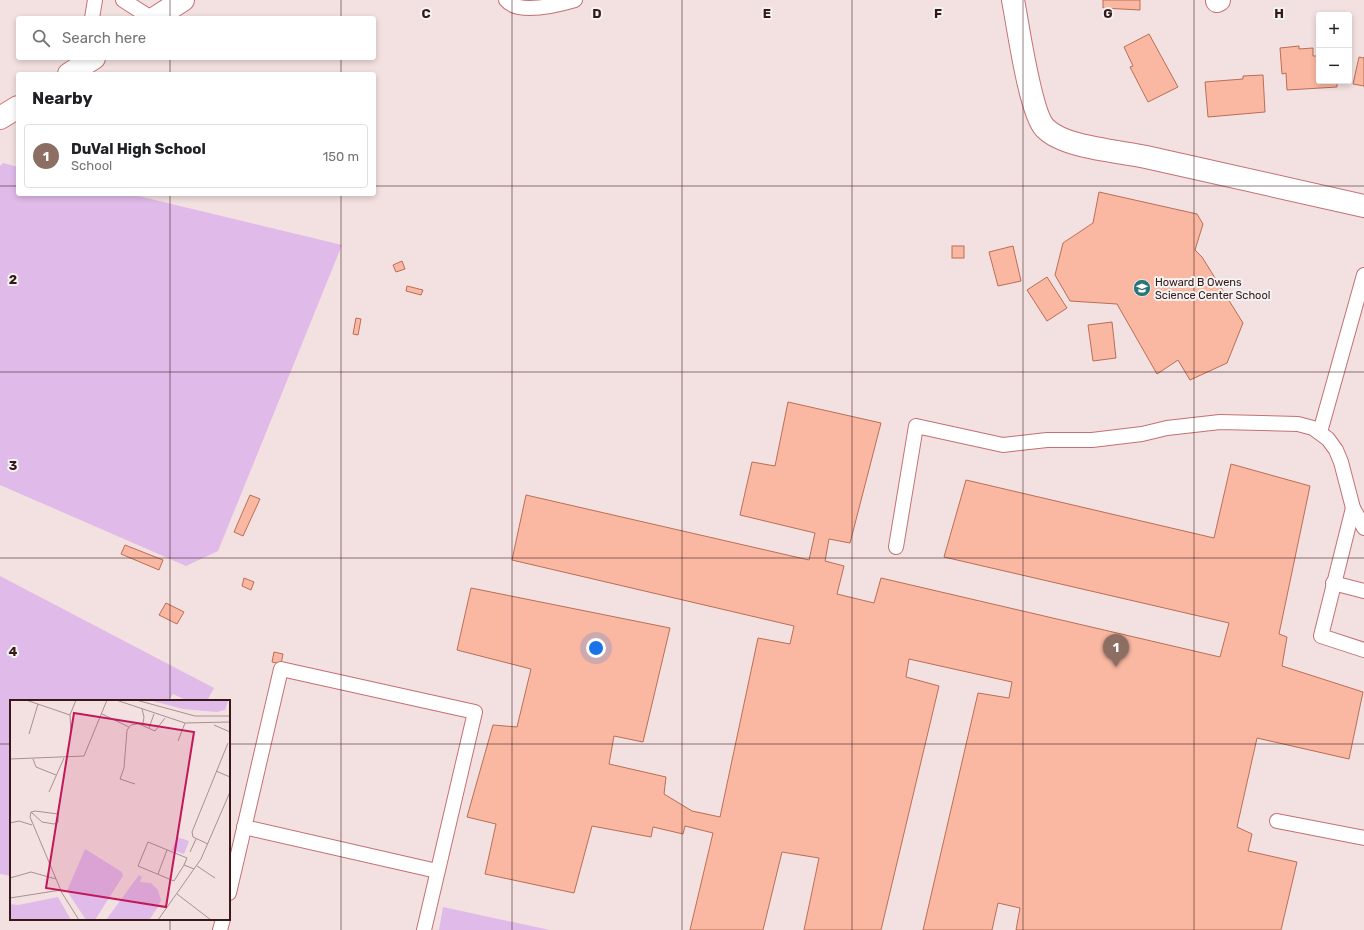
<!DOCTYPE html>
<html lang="en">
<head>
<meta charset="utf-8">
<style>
	body { margin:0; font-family:Rubik,sans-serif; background:#f6f6f6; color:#202124 }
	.controls { position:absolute; right:12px; top:12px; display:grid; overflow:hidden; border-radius:4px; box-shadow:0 2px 6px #0003 }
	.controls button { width:36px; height:36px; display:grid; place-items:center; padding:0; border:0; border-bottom:1px solid #e0e0e0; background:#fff; color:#202124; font:20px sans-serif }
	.you { position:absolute; left:596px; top:648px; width:14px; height:14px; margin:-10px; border:3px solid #fff; border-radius:50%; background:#1a73e8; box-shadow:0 0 0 6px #1a73e833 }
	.badge { display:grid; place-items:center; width:26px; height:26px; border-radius:50%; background:#d93025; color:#fff; font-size:13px; font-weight:700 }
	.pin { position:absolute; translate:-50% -33px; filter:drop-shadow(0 1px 2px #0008) }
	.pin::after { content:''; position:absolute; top:21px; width:14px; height:12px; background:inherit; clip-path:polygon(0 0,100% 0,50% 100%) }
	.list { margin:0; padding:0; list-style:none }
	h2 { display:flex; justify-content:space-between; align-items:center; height:52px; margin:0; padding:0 16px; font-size:17px }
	h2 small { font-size:13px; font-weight:400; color:#757577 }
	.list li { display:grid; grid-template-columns:26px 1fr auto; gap:12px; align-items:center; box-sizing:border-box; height:64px; margin:0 8px 8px; padding:0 8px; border:1px solid #e0e0e0; border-radius:4px }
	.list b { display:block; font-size:15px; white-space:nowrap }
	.list p { margin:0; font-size:13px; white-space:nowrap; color:#757577 }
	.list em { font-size:13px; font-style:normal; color:#757577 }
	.icon { flex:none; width:22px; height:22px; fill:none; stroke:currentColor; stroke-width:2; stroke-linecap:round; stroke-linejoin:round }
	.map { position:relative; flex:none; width:1364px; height:930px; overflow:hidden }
	.search { position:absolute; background:#fff; box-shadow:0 2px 6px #0003; left:16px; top:16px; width:360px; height:44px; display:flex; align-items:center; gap:10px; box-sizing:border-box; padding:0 14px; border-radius:4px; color:#757577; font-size:15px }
	.panel { position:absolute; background:#fff; box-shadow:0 2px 6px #0003; left:16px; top:72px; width:360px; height:124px; border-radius:4px }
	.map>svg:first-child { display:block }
</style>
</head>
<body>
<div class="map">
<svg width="1364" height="930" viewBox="0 0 1364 930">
	<rect width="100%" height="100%" fill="#f3e0e0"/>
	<g fill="#e0bbe9">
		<path d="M3,163L18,167V194H130L342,245L218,551L186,566L0,485V166Z"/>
		<path d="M0,576L214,688L207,701H188L173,694L168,701H11V876L0,874Z"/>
		<path d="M443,907L550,930H439Z"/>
	</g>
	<g fill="#fab8a2" stroke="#ba6e55">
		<path d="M1103,0H1140V10L1103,8Z"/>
		<path d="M1149,34L1178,87L1148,102L1130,67L1133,66L1124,47Z"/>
		<path d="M1299,46V49L1313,48V56H1319V81H1337V87L1287,90L1286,73L1282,74L1280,48Z"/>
		<path d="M1359,57L1364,58V86L1353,84Z"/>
		<path d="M1263,75L1265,112L1208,117L1205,82L1243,79V76Z"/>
		<path d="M1099,192L1197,214L1203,224L1195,250L1202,257L1243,323L1227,363L1190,380L1178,360L1157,374L1117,304L1070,301L1055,275L1063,243L1093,223Z"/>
		<rect x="952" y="246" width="12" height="12"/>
		<path d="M1013,246L1021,281L998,286L989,252Z"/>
		<path d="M402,261L405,269L396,272L393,265Z"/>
		<path d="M1047,277L1067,308L1047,321L1027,290Z"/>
		<path d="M407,286L423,290L421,295L406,291Z"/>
		<path d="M356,318L361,319L358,335L353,334Z"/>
		<path d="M1112,322L1116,358L1093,361L1088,325Z"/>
		<path d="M788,402L881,423L850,543L829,539L825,561L844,566L837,594L874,603L881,578L1220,657L1229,623L944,557L966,480L1214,538L1231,464L1310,486L1279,634L1287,637L1282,666L1363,692L1349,759L1257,738L1237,827L1252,834L1248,851L1297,862L1281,930H1016L1020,908L998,903L992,930H923L978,693L1009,698L1012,682L909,659L906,677L939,686L881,930H804L819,858L782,852L763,930H690L713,833L685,826L683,834L653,827L651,837L592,826L574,893L485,874L496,824L467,817L493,725L517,727L531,669L457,650L471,588L670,628L643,742L614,736L609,764L666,777L664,794L692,811L720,817L758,638L790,644L794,626L512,560L526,495L809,560L815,533L740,515L752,462L775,466Z"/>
		<path d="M250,495L260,499L243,536L234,532Z"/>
		<path d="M125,545L163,560L159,570L121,554Z"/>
		<path d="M244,578L254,582L251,590L242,586Z"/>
		<path d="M166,603L184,612L177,624L159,615Z"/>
		<path d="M274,652L283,654L281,664L272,662Z"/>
	</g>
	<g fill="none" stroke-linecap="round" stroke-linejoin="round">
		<defs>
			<g id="service">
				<path d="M123,0L151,18"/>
				<path d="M506,0C518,15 558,5 575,0"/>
				<path d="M92,18L95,0"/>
				<path d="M1320,432L1364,275"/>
				<path d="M1353,508L1321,636L1364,650"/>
				<path d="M896,547L916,426L1003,445L1047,440H1092L1142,434L1167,428L1220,422L1298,424L1313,428L1328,439L1336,450L1341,462L1353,508L1364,528"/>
				<path d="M1333,583L1364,591"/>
				<path d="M1277,821L1364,838"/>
				<path d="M244,827L437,871"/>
				<path d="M229,893L281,669L475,712L424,930"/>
				<path d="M220,930L223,919"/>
			</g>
			<g id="minor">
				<path d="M1013,0C1018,25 1030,113 1045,128C1064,148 1119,151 1146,157C1218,173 1291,189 1364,206"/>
				<path d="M1217,1L1219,0"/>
				<path d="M155,18L183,0"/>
				<path d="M69,74L94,58"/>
				<path d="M0,118L18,107"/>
			</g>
		</defs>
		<use href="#service" stroke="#c37173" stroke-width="16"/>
		<use href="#minor" stroke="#c37173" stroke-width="24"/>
		<use href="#service" stroke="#fff" stroke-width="14"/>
		<use href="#minor" stroke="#fff" stroke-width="22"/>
	</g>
	<path fill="none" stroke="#391819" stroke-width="1" stroke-opacity="0.55" d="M170,0V18M341,0V18M512,0V930M682,0V930M852,0V930M1023,0V930M1194,0V930M170,58V74M341,58V74M0,186H18M374,186H1364M170,194V701M341,194V930M0,372H1364M0,558H1364M0,744H11M229,744H1364M170,919V930"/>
	<defs>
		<symbol id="school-disc" viewBox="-11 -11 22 22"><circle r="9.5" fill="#2b7578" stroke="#f2f3f2"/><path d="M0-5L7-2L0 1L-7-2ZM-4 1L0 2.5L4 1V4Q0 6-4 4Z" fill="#fff"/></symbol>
	</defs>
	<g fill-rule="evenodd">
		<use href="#school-disc" x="1132" y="278" width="20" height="20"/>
	</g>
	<g text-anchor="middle" stroke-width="4" stroke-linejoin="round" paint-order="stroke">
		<g font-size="11" fill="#391819" stroke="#f2f3f2" text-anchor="start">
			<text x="1155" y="286">Howard B Owens<tspan x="1155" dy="13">Science Center School</tspan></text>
		</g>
	</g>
	<g transform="translate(10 700)">
		<rect width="220" height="220" fill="#f3e0e0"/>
		<path d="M167,137L179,141L174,154L162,150ZM75,149L112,172L113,176L85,220H76L57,191ZM129,175L132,177L130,182L141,183L148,190L151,200L148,207L139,220H96Z" fill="#e0bbe9"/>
		<path d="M139,0H218V1L215,10L207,12L173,9ZM48,197L61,220H0V204L8,205Z" fill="#e0bbe9"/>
		<path fill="none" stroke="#a99090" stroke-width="1" d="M16,0L60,15M106,0L175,23L220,22M126,0L185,16H220M92,14L119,27M129,24L145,31L155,18M204,25L220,32M139,28L144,14M61,32L60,15L66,0M19,34L28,4M168,41L175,23M0,59L74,56L97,0M23,59L26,67L46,75M206,71L220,77M125,84L110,79L114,68L117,30L121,25L133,23L134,17L132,9M39,92L54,58M21,112L32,122L44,124L48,122V114L25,111L21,112L20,117L52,193L69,220M0,123L9,121L22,125M198,144L183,137L182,132L218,43M180,152L186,139M174,165L164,181L128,166L138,142L177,158L174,165L184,169M187,166L205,178M148,174L157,150M0,178L21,172L46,179M167,194L201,220M0,198L51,190M148,220L191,159L220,92"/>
		<path fill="#c2185b" fill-opacity="0.15" stroke="#c2185b" stroke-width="2" d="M64,13L184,32L156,207L36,188Z"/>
		<rect width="220" height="220" fill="none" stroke="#391819" stroke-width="2"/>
	</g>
	<g font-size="13" text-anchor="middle" font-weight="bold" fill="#391819" stroke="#f2f3f2" stroke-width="4" stroke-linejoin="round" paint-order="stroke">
		<text x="426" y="18">C</text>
		<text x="597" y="18">D</text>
		<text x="767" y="18">E</text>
		<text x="938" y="18">F</text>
		<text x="1108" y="18">G</text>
		<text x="1279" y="18">H</text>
		<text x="13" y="284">2</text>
		<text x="13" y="470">3</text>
		<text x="13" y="656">4</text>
	</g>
</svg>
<div class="controls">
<button>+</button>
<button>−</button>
</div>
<div class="you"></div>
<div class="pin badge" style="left:1116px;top:667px;background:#8d6e63">1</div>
<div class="search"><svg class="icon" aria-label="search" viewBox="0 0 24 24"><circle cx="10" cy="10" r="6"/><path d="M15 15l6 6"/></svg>Search here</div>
<section class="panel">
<h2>Nearby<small></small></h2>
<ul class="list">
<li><span class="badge" style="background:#8d6e63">1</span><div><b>DuVal High School</b><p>School</p></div><em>150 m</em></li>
</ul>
</section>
</div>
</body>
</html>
